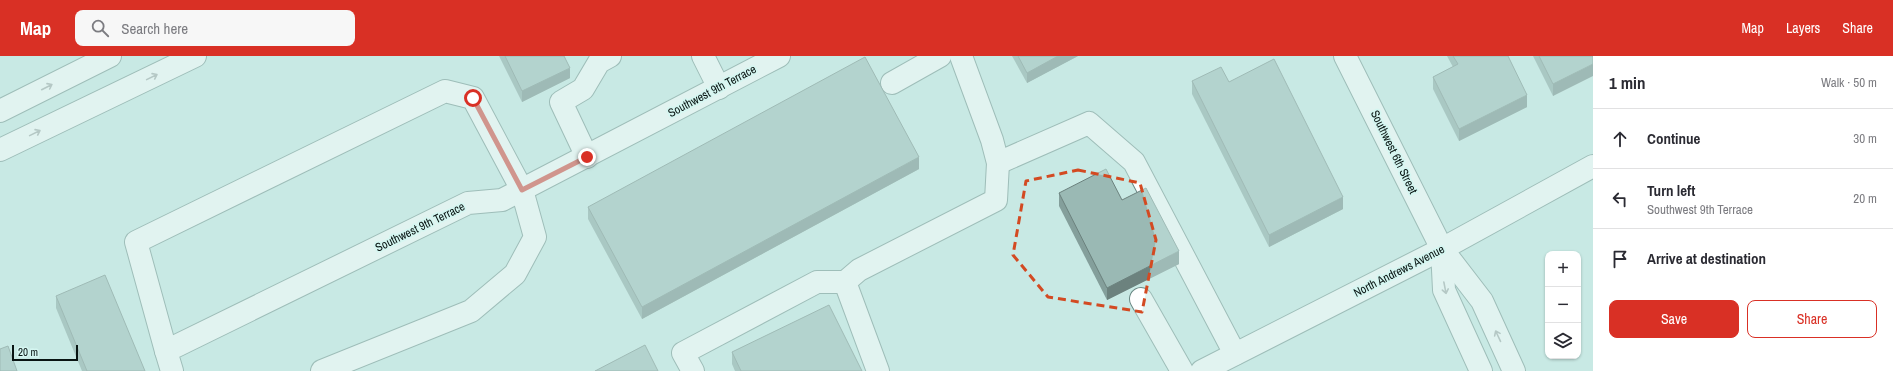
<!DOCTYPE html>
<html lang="en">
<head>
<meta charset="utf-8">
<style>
	body { margin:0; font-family:"Archivo Narrow",sans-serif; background:#f7f7f7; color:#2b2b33 }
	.controls { position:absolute; right:12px; bottom:12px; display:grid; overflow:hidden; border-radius:8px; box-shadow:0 1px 3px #0004 }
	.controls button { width:36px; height:36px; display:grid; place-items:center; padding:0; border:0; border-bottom:1px solid #e1e1e2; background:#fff; color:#2b2b33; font:20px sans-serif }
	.scale { position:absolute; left:12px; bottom:10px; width:66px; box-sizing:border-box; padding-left:4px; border:2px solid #091513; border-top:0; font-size:11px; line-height:14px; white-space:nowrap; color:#091513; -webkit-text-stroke:3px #d5f6f1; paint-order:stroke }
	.stop { position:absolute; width:12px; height:12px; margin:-9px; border:3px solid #d93025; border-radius:50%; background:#fff }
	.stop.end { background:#d93025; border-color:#fff; box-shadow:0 1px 4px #0008 }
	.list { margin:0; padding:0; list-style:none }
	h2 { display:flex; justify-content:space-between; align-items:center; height:52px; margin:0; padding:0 16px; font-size:17px }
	h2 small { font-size:13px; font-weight:400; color:#7c7c81 }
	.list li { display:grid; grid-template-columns:26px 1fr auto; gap:12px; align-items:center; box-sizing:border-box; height:60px; padding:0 16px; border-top:1px solid #e1e1e2 }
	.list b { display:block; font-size:15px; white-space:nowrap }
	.list p { margin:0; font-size:13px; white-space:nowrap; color:#7c7c81 }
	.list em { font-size:13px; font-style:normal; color:#7c7c81 }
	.actions { display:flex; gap:8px; padding:12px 16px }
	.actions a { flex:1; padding:9px 0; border:1px solid #d93025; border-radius:8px; text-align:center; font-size:14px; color:#d93025 }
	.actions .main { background:#d93025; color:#fff }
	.icon { flex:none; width:22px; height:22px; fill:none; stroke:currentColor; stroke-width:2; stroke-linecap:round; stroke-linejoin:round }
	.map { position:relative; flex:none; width:1593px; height:315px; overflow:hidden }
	header { display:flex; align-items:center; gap:24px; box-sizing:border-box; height:56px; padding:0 20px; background:#d93025; color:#fff }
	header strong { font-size:19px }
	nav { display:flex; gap:22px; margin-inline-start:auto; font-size:14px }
	.search { width:280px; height:36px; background:#f7f7f7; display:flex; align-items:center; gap:10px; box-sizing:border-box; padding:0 14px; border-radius:8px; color:#7c7c81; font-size:15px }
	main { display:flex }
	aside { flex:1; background:#fff }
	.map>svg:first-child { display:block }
</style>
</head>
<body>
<header>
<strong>Map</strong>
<div class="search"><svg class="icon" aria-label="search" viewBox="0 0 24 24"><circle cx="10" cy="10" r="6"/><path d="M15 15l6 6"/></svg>Search here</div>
<nav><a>Map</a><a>Layers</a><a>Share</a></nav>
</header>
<main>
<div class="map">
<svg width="1593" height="315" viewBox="0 0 1593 315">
	<rect width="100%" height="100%" fill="#c8e9e4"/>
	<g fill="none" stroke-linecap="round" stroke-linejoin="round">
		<defs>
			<g id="minor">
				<path d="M703,0L719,32"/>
				<path d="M1345,0L1442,193L1482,245L1514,315"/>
				<path d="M892,27L940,0"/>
				<path d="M587,101L561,46L583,33L599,6L610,0"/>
				<path d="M998,107L1089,67L1134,106L1235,298"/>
				<path d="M1442,193L1444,234L1481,315"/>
				<path d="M1141,243L1182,315"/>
				<path d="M166,295L136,186L445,35L473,42L522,134L535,181L515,218L471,255L322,315"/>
				<path d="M172,315L166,295L468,147L502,144L779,0"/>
				<path d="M693,315L683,297L817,226H845"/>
				<path d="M878,315L845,226L859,214L996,144L998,107L992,84L961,0"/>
			</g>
			<path id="major" d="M1202,315L1442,193L1593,110"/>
			<g id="highway">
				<path d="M0,55L110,0"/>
				<path d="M0,94L195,0"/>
			</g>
		</defs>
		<use href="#minor" stroke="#6b8985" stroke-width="24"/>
		<use href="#major" stroke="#6b8985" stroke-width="24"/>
		<use href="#highway" stroke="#6b8985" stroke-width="24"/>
		<use href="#minor" stroke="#fff" stroke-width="22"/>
		<use href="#major" stroke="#fff" stroke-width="22"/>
		<use href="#highway" stroke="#fff" stroke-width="22"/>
	</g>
	<g fill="#849f9b">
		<path d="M499,0H564L570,22L522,46Z"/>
		<path d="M1012,0H1078L1027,27Z"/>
		<path d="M1447,0H1508L1527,51L1459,85L1433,33V21L1453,11Z"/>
		<path d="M1533,0H1593L1553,40Z"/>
		<path d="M1192,25L1229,26L1343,153L1269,191L1192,38Z"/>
		<path d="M919,113L642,263L588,163V151Z"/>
		<path d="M1059,137L1122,144L1179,208L1107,244L1059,150Z"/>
		<path d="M56,240L145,315H82L56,252Z"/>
		<path d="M732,296L862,315H735L732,308Z"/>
	</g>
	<g fill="#6c827e">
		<path d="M1058,0H1078L1027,27V17Z"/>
		<path d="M1593,8V20L1553,40V28Z"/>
		<path d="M570,12V22L522,46V35Z"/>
		<path d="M1527,39V51L1459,85V73Z"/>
		<path d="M919,101V113L642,263V251Z"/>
		<path d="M1343,141V153L1269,191V179Z"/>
		<path d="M1179,195V208L1107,244V232Z"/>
	</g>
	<g fill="#9ab9b4" stroke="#6c827e">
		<path d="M505,0H564L570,12L522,35Z"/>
		<path d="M1018,0H1058L1027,17Z"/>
		<path d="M1453,0H1508L1527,39L1459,73L1433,21L1458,8Z"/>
		<path d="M1539,0H1593V8L1553,28Z"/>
		<path d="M865,1L919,101L642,251L588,151Z"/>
		<path d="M1274,3L1343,141L1269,179L1192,25L1221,11L1229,26Z"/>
		<path d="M1106,113L1122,144L1146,132L1179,195L1107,232L1059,137Z"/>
		<path d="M105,219L145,315H87L56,240Z"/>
		<path d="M829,249L862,315H741L732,296Z"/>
		<path d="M645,289L658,315H595Z"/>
		<path d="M8,290L17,315H0V293Z"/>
	</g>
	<defs><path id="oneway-shaft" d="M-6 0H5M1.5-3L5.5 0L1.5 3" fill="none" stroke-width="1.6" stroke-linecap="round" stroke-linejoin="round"/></defs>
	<g stroke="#9da1a1">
		<use href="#oneway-shaft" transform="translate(152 21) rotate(-26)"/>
		<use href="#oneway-shaft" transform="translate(47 31) rotate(-27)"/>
		<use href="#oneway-shaft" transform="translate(35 77) rotate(-26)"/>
		<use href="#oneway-shaft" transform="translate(1445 232) rotate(79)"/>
		<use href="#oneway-shaft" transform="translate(1498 280) rotate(-115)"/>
	</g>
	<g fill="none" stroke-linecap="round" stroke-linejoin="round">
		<path stroke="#d93025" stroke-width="5" d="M473,42L522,134L587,101"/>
	</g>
	<path d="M0 0H1593V315H0ZM1078,114L1140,127L1156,184L1142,256L1048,241L1013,199L1026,125Z" fill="#c8e9e4" fill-opacity=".55" fill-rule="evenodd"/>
	<path fill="none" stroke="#d34a22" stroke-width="3" stroke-dasharray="8 5" stroke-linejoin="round" d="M1078,114L1140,127L1156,184L1142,256L1048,241L1013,199L1026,125Z"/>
	<g text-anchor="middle" stroke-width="3.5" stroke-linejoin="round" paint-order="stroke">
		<g font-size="12" fill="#091513" stroke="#d5f6f1">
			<text transform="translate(712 35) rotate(-28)" y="4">Southwest 9th Terrace</text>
			<text transform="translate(1394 96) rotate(64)" y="4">Southwest 6th Street</text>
			<text transform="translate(420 171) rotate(-26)" y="4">Southwest 9th Terrace</text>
			<text transform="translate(1399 215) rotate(-27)" y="4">North Andrews Avenue</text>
		</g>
	</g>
</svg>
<div class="controls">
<button>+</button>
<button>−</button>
<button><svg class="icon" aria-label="layers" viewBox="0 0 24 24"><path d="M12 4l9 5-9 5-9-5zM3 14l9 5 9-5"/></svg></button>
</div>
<div class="scale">20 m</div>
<div class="stop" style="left:473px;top:42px"></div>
<div class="stop end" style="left:587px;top:101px"></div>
</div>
<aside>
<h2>1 min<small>Walk · 50 m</small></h2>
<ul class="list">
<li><svg class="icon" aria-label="ahead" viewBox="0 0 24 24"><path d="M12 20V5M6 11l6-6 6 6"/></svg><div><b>Continue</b></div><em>30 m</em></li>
<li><svg class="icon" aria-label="left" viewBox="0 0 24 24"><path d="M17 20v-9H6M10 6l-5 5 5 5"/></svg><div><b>Turn left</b><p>Southwest 9th Terrace</p></div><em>20 m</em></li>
<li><svg class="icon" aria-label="arrive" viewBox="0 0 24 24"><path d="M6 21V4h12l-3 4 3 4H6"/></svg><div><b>Arrive at destination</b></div></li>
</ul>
<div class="actions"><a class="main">Save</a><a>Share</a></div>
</aside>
</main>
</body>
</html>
